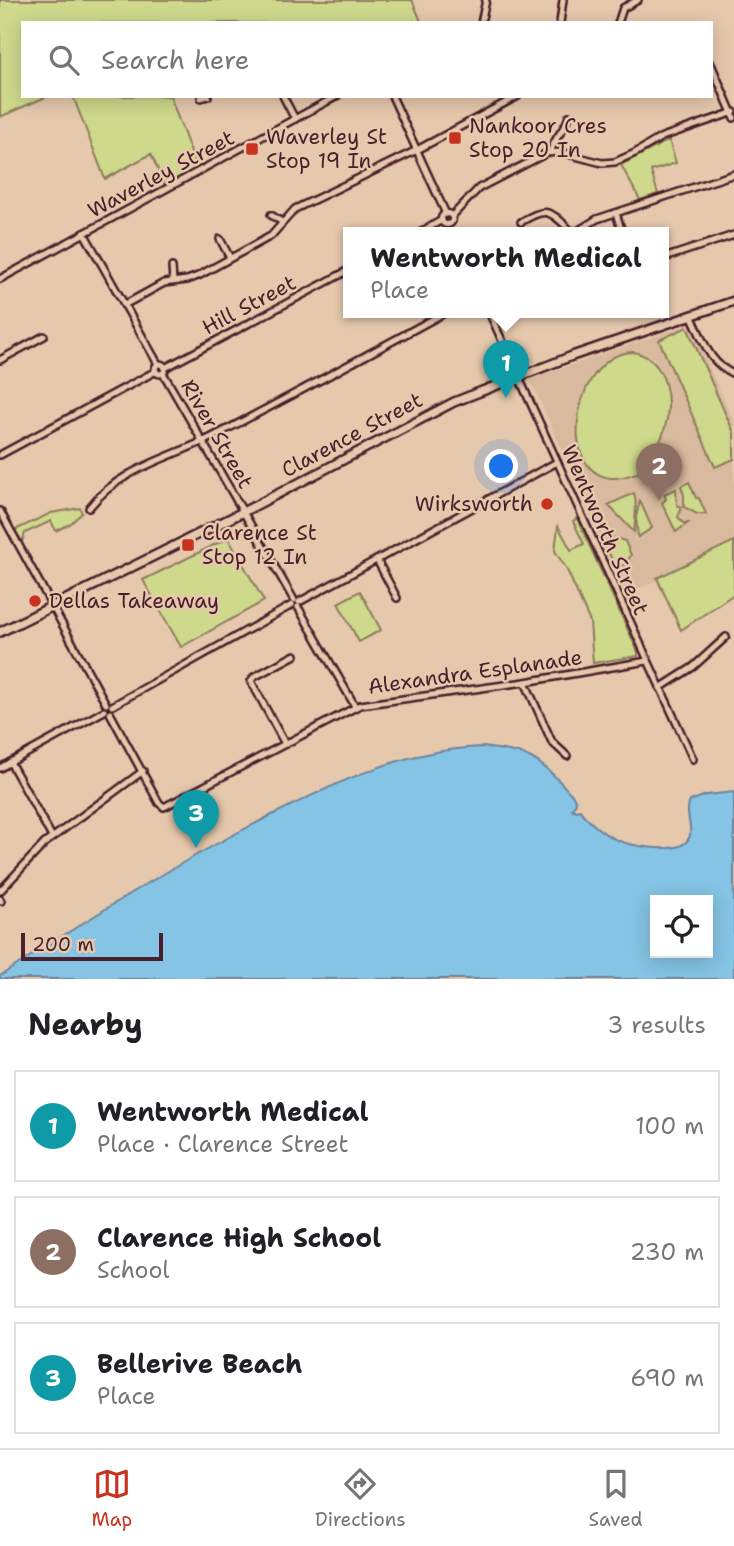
<!DOCTYPE html>
<html lang="en">
<head>
<meta charset="utf-8">
<style>
	body { margin:0; font-family:"Shantell Sans",sans-serif; background:#f2f2f2; color:#202124 }
	.controls { position:absolute; right:21px; bottom:21px; display:grid; overflow:hidden; border-radius:0px; box-shadow:0 4px 18px #0003 }
	.controls button { width:63px; height:63px; display:grid; place-items:center; padding:0; border:0; border-bottom:2px solid #e0e0e0; background:#fff; color:#202124; font:35px sans-serif }
	.scale { position:absolute; left:21px; bottom:18px; width:142px; box-sizing:border-box; padding-left:7px; border:4px solid #4a1f2b; border-top:0; font-size:19px; line-height:24px; white-space:nowrap; color:#4a1f2b; -webkit-text-stroke:5px #e6c9ad; paint-order:stroke }
	.you { position:absolute; left:502px; top:467px; width:24px; height:24px; margin:-18px; border:5px solid #fff; border-radius:50%; background:#1a73e8; box-shadow:0 0 0 10px #1a73e833 }
	.badge { display:grid; place-items:center; width:46px; height:46px; border-radius:50%; background:#c8321e; color:#fff; font-size:23px; font-weight:700 }
	.pin { position:absolute; translate:-50% -58px; filter:drop-shadow(0 2px 4px #0008) }
	.pin::after { content:''; position:absolute; top:37px; width:24px; height:21px; background:inherit; clip-path:polygon(0 0,100% 0,50% 100%) }
	.popup { position:absolute; left:343px; top:227px; width:326px; height:91px; box-sizing:border-box; display:grid; place-content:center; border-radius:0px; background:#fff; filter:drop-shadow(0 2px 5px #0005); font-size:23px; white-space:nowrap; color:#757577 }
	.popup b { font-size:26px; color:#202124 }
	.popup::after { content:''; position:absolute; left:50%; top:100%; margin-left:-14px; border:14px solid transparent; border-top-color:#fff }
	.list { margin:0; padding:0; list-style:none }
	h2 { display:flex; justify-content:space-between; align-items:center; height:91px; margin:0; padding:0 28px; font-size:30px }
	h2 small { font-size:23px; font-weight:400; color:#757577 }
	.list li { display:grid; grid-template-columns:46px 1fr auto; gap:21px; align-items:center; box-sizing:border-box; height:112px; margin:0 14px 14px; padding:0 14px; border:2px solid #e0e0e0; border-radius:0px }
	.list b { display:block; font-size:26px; white-space:nowrap }
	.list p { margin:0; font-size:23px; white-space:nowrap; color:#757577 }
	.list em { font-size:23px; font-style:normal; color:#757577 }
	.icon { flex:none; width:38px; height:38px; fill:none; stroke:currentColor; stroke-width:2; stroke-linecap:round; stroke-linejoin:round }
	.map { position:relative; flex:none; width:734px; height:979px; overflow:hidden }
	.search { position:absolute; background:#fff; box-shadow:0 4px 18px #0003; left:21px; right:21px; top:21px; height:77px; display:flex; align-items:center; gap:18px; box-sizing:border-box; padding:0 24px; border-radius:0px; color:#757577; font-size:26px }
	.sheet { height:469px; background:#fff }
	nav { display:flex; justify-content:space-around; align-items:center; box-sizing:border-box; height:98px; border-top:2px solid #e0e0e0; background:#fff; font-size:19px; color:#757577 }
	nav a { display:grid; justify-items:center; gap:4px }
	nav .on { color:#c8321e }
	.map>svg:first-child { display:block }
</style>
</head>
<body>
<div class="map">
<svg width="734" height="979" viewBox="0 0 734 979">
	<rect width="100%" height="100%" fill="#e6c9ad"/>
	<filter id="ink" filterUnits="userSpaceOnUse"><feTurbulence type="fractalNoise" baseFrequency=".0143" numOctaves="2"/><feDisplacementMap in="SourceGraphic" scale="14" xChannelSelector="R" yChannelSelector="G"/><feConvolveMatrix kernelMatrix="1 2 1 2 8 2 1 2 1" color-interpolation-filters="sRGB"/></filter>
	<g filter="url(#ink)">
		<path fill="#d9ba9e" d="M690,324L734,422V595L680,631L656,581L626,594L530,379Z"/>
		<g fill="#ced98c" stroke="#8c7c5c" stroke-width="2">
			<path d="M0,0H412L421,21L416,23H23V96H48L0,117Z"/>
			<path d="M73,96H170L197,169L165,186L151,154L105,179Z"/>
			<path d="M669,140L676,163L651,171L658,194L640,200L621,165Z"/>
			<path d="M687,327L734,433V459L715,467L659,340Z"/>
			<path d="M634,352C668,360 673,402 664,431C660,445 650,459 643,471C633,474 622,479 611,478C554,471 575,352 634,352Z"/>
			<path d="M689,482L696,498H699L706,514H697L684,507V495L681,486Z"/>
			<path d="M676,489L677,505L682,507L678,517L683,523H688L676,532L662,503L666,499L664,494Z"/>
			<path d="M634,493C637,500 635,523 634,532L608,505Z"/>
			<path d="M640,501L652,528L638,537L636,517Z"/>
			<path d="M80,508L82,513L70,524L56,531L51,521L25,533L22,542L15,530L51,513Z"/>
			<path d="M577,518L638,652V656L593,663L590,622L567,570L555,551L558,526L571,550L584,544L573,521Z"/>
			<path d="M228,538L264,601L181,647L143,580Z"/>
			<path d="M616,538L625,541L631,555L626,564L616,569L604,542Z"/>
			<path d="M734,541V594L681,630L657,578Z"/>
			<path d="M360,591L381,630L359,642L338,603Z"/>
		</g>
		<path fill="#85c4e5" stroke="#6d829b" stroke-width="2" fill-rule="evenodd" d="M483,747C525,753 535,754 564,786C569,793 575,795 576,803L572,809L576,811L580,810C584,818 604,834 613,838C626,846 675,854 686,842C697,831 683,817 690,801L706,795L734,792V979H0V976C87,920 174,864 266,818C335,783 404,749 483,747ZM708,900V953H655V900Z"/>
		<g fill="none" stroke-linecap="round" stroke-linejoin="round">
			<defs>
				<g id="street">
					<path d="M481,23L486,0"/>
					<path d="M560,23L563,0"/>
					<path d="M618,23L623,8L638,0"/>
					<path d="M711,64L734,118"/>
					<path d="M283,96L295,119"/>
					<path d="M392,96L446,214"/>
					<path d="M201,98L208,96"/>
					<path d="M551,152C553,138 566,129 569,116"/>
					<path d="M616,213L622,232"/>
					<circle cx="447" cy="219" r="5.5"/>
					<path d="M271,215L282,222"/>
					<path d="M452,216L479,188L547,153L560,152L602,163L615,162L635,153L662,137L734,112"/>
					<path d="M521,222C548,205 551,212 572,232"/>
					<path d="M421,232L442,220"/>
					<path d="M576,232L597,219L734,174"/>
					<path d="M84,233L158,364"/>
					<path d="M220,239L230,258"/>
					<path d="M664,258L734,235"/>
					<path d="M172,267L173,281"/>
					<path d="M0,279L337,96"/>
					<path d="M124,305L164,283L187,280L198,276L271,236L295,209L417,150L518,96"/>
					<path d="M489,312L693,759"/>
					<path d="M691,315C702,337 709,365 734,374"/>
					<path d="M0,360L44,336"/>
					<circle cx="160" cy="369" r="5"/>
					<path d="M165,368L349,270"/>
					<path d="M163,373L294,600"/>
					<path d="M0,455L156,371"/>
					<path d="M89,508C120,468 171,458 214,436C292,396 369,354 446,312"/>
					<path d="M0,511L106,704"/>
					<path d="M377,560L397,598"/>
					<path d="M299,602L557,462"/>
					<path d="M298,607L355,706"/>
					<path d="M525,682L552,742L567,756"/>
					<path d="M660,688L693,667L726,637"/>
					<path d="M112,706L292,605"/>
					<path d="M110,713L159,803L164,807L360,705L525,682L647,661"/>
					<path d="M285,744L251,681L254,677L295,655"/>
					<path d="M10,762L52,837"/>
					<path d="M0,768L104,711"/>
					<path d="M0,891L45,843L143,771"/>
					<path d="M0,899L1,901"/>
				</g>
				<path id="secondary" d="M0,632L243,512L454,402L572,356L734,301"/>
			</defs>
			<use href="#street" stroke="#4a1f2b" stroke-width="10"/>
			<use href="#secondary" stroke="#4a1f2b" stroke-width="12"/>
			<use href="#street" stroke="#e6c9ad" stroke-width="5"/>
			<use href="#secondary" stroke="#e6c9ad" stroke-width="7"/>
		</g>
	</g>
	<g fill="#c8321e" stroke="#e6c9ad" stroke-width="2.5">
		<rect x="448" y="131" width="14" height="14" rx="3.5"/>
		<rect x="245" y="142" width="14" height="14" rx="3.5"/>
		<circle cx="547" cy="504" r="7"/>
		<rect x="181" y="538" width="14" height="14" rx="3.5"/>
		<circle cx="35" cy="601" r="7"/>
	</g>
	<g text-anchor="middle" stroke-width="5" stroke-linejoin="round" paint-order="stroke">
		<g font-size="21" fill="#4a1f2b" stroke="#e6c9ad" text-anchor="start">
			<text x="469" y="133">Nankoor Cres<tspan x="469" dy="24">Stop 20 In</tspan></text>
			<text x="266" y="144">Waverley St<tspan x="266" dy="24">Stop 19 In</tspan></text>
			<text x="533" y="511" text-anchor="end">Wirksworth</text>
			<text x="202" y="540">Clarence St<tspan x="202" dy="24">Stop 12 In</tspan></text>
			<text x="49" y="608">Dellas Takeaway</text>
		</g>
		<g font-size="21" fill="#4a1f2b" stroke="#e6c9ad">
			<text transform="translate(161 174) rotate(-28)" y="7">Waverley Street</text>
			<text transform="translate(249 305) rotate(-28)" y="7">Hill Street</text>
			<text transform="translate(217 434) rotate(60)" y="7">River Street</text>
			<text transform="translate(352 435) rotate(-28)" y="7">Clarence Street</text>
			<text transform="translate(605 530) rotate(66)" y="7">Wentworth Street</text>
			<text transform="translate(475 672) rotate(-8)" y="7">Alexandra Esplanade</text>
		</g>
	</g>
</svg>
<div class="controls">
<button><svg class="icon" aria-label="locate" viewBox="0 0 24 24"><circle cx="12" cy="12" r="6"/><path d="M12 2v4M12 18v4M2 12h4M18 12h4"/></svg></button>
</div>
<div class="scale">200 m</div>
<div class="you"></div>
<div class="pin badge" style="left:506px;top:398px;background:#0f9aa8">1</div>
<div class="popup"><b>Wentworth Medical</b>Place</div>
<div class="pin badge" style="left:659px;top:501px;background:#8d6e63">2</div>
<div class="pin badge" style="left:196px;top:848px;background:#0f9aa8">3</div>
<div class="search"><svg class="icon" aria-label="search" viewBox="0 0 24 24"><circle cx="10" cy="10" r="6"/><path d="M15 15l6 6"/></svg>Search here</div>
</div>
<section class="sheet">
<h2>Nearby<small>3 results</small></h2>
<ul class="list">
<li><span class="badge" style="background:#0f9aa8">1</span><div><b>Wentworth Medical</b><p>Place · Clarence Street</p></div><em>100 m</em></li>
<li><span class="badge" style="background:#8d6e63">2</span><div><b>Clarence High School</b><p>School</p></div><em>230 m</em></li>
<li><span class="badge" style="background:#0f9aa8">3</span><div><b>Bellerive Beach</b><p>Place</p></div><em>690 m</em></li>
</ul>
</section>
<nav>
<a class="on"><svg class="icon" aria-label="map" viewBox="0 0 24 24"><path d="M3 6l6-2 6 2 6-2v14l-6 2-6-2-6 2zM9 4v14M15 6v14"/></svg>Map</a>
<a><svg class="icon" aria-label="directions" viewBox="0 0 24 24"><path d="M12 3l9 9-9 9-9-9zM9 14v-3h6M13 9l2 2-2 2"/></svg>Directions</a>
<a><svg class="icon" aria-label="saved" viewBox="0 0 24 24"><path d="M7 4h10v16l-5-4-5 4z"/></svg>Saved</a>
</nav>
</body>
</html>
